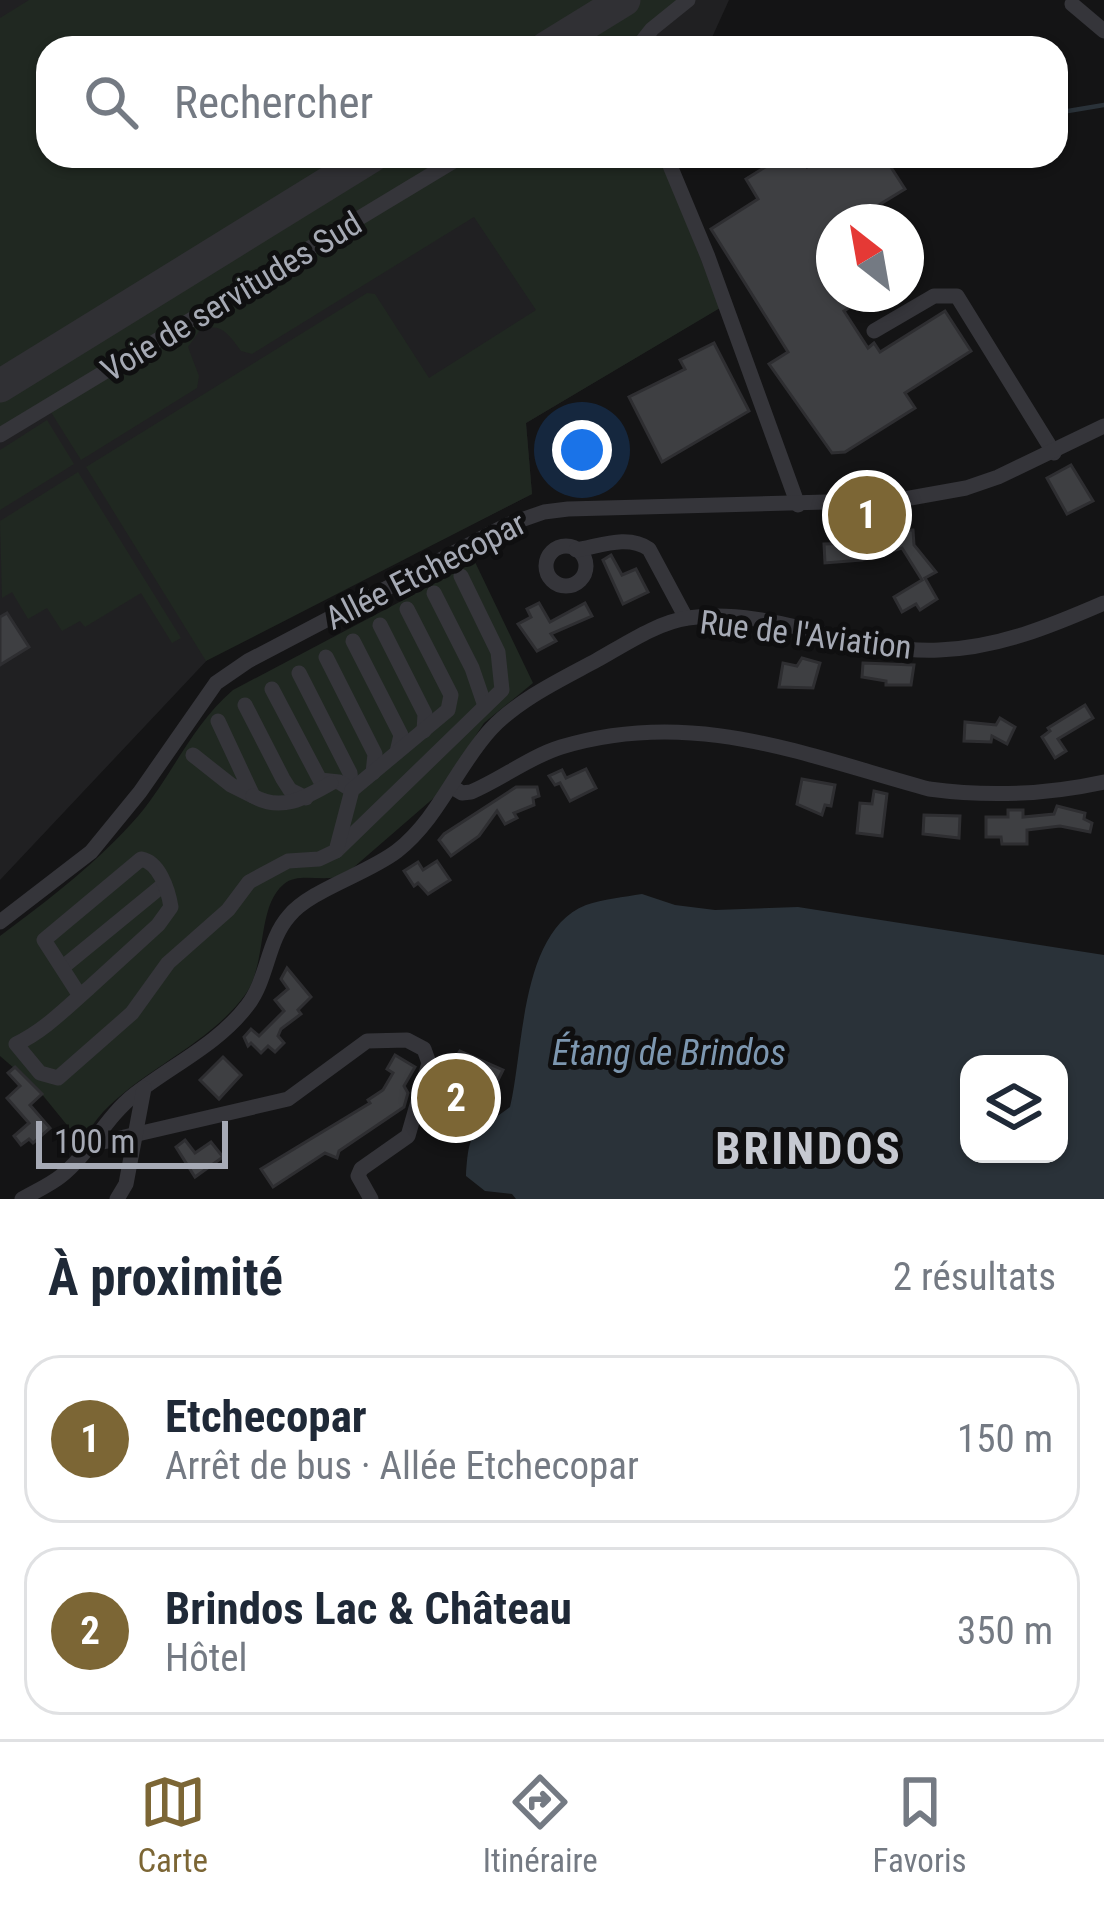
<!DOCTYPE html>
<html lang="fr">
<head>
<meta charset="utf-8">
<style>
	body { margin:0; font-family:"Roboto Condensed",sans-serif; background:#f6f6f7; color:#1f2937 }
	.controls { position:absolute; right:36px; bottom:36px; display:grid; overflow:hidden; border-radius:24px; box-shadow:0 3px 9px #0004 }
	.controls button { width:108px; height:108px; display:grid; place-items:center; padding:0; border:0; border-bottom:3px solid #e0e1e3; background:#fff; color:#1f2937; font:60px sans-serif }
	.compass { position:absolute; left:816px; top:204px; width:108px; height:108px; border-radius:50%; background:#fff; box-shadow:0 3px 9px #0004; rotate:329deg }
	.scale { position:absolute; left:36px; bottom:30px; width:192px; box-sizing:border-box; padding-left:12px; border:6px solid #a6aab5; border-top:0; font-size:33px; line-height:42px; white-space:nowrap; color:#a6aab5; -webkit-text-stroke:9px #0f0f10; paint-order:stroke }
	.you { position:absolute; left:582px; top:450px; width:42px; height:42px; margin:-30px; border:9px solid #fff; border-radius:50%; background:#1a73e8; box-shadow:0 0 0 18px #1a73e833 }
	.badge { display:grid; place-items:center; width:78px; height:78px; border-radius:50%; background:#7c6635; color:#fff; font-size:39px; font-weight:700 }
	.pin { position:absolute; translate:-50% -50%; border:6px solid #fff; box-shadow:0 3px 12px #0006 }
	.list { margin:0; padding:0; list-style:none }
	h2 { display:flex; justify-content:space-between; align-items:center; height:156px; margin:0; padding:0 48px; font-size:51px }
	h2 small { font-size:39px; font-weight:400; color:#747a83 }
	.list li { display:grid; grid-template-columns:78px 1fr auto; gap:36px; align-items:center; box-sizing:border-box; height:168px; margin:0 24px 24px; padding:0 24px; border:3px solid #e0e1e3; border-radius:36px }
	.list b { display:block; font-size:45px; white-space:nowrap }
	.list p { margin:0; font-size:39px; white-space:nowrap; color:#747a83 }
	.list em { font-size:39px; font-style:normal; color:#747a83 }
	.icon { flex:none; width:66px; height:66px; fill:none; stroke:currentColor; stroke-width:2; stroke-linecap:round; stroke-linejoin:round }
	.map { position:relative; flex:none; width:1104px; height:1199px; overflow:hidden }
	.search { position:absolute; background:#fff; box-shadow:0 3px 9px #0004; left:36px; right:36px; top:36px; height:132px; display:flex; align-items:center; gap:30px; box-sizing:border-box; padding:0 42px; border-radius:36px; color:#747a83; font-size:45px }
	.sheet { height:540px; background:#fff }
	nav { display:flex; justify-content:space-around; align-items:center; box-sizing:border-box; height:168px; border-top:3px solid #e0e1e3; background:#fff; font-size:33px; color:#747a83 }
	nav a { display:grid; justify-items:center; gap:6px }
	nav .on { color:#7c6635 }
	.map>svg:first-child { display:block }
</style>
</head>
<body>
<div class="map">
<svg width="1104" height="1199" viewBox="0 0 1104 1199">
	<rect width="100%" height="100%" fill="#141415"/>
	<path fill="#202022" d="M0,0H729L709,44L670,48H48V156H673L731,301L526,423L532,494L210,657L0,880Z"/>
	<g fill="#202821">
		<path d="M29,0H611L533,48H48V156H359L0,378V18Z"/>
		<path d="M637,0H684L631,48H559Z"/>
		<path d="M385,156H456L0,432V395Z"/>
		<path d="M468,156H660L720,308L526,423L532,494L206,661L86,467L367,293L375,294L429,378L536,310L474,217L252,354L241,351C230,336 221,321 200,330L188,347L199,376L197,388L81,460L49,409Z"/>
		<path d="M47,420L74,464L0,510V450Z"/>
		<path d="M78,472L181,638L172,643L141,593L85,627L80,621L62,631L47,608L28,619L12,592L2,598L0,521Z"/>
		<path d="M475,562L533,683L484,723L436,796L346,874C327,884 299,871 284,884C256,907 268,963 245,995C208,1045 145,1068 103,1112C95,1121 88,1132 80,1141L36,1087L0,1056V936C50,899 98,862 139,815C173,774 192,725 233,690Z"/>
	</g>
	<path fill="#2a3239" fill-rule="evenodd" d="M642,894L675,905L715,910L798,907L1104,955V1199H516L512,1194L485,1191L466,1176C469,1127 473,1135 510,1107C524,1049 520,931 586,905C603,899 624,897 642,894ZM969,1064H1059V1154H969Z"/>
	<g fill="none" stroke-linecap="round" stroke-linejoin="round">
		<path stroke="#2a3239" stroke-width="4.5" d="M1056,113L1104,105"/>
		<g stroke="#303034" stroke-width="33">
			<path d="M546,48L624,0"/>
			<path d="M0,386L372,156"/>
		</g>
	</g>
	<g fill="#3e3f42" stroke="#2e2e31" stroke-width="3">
		<path d="M783,156H799L807,167L825,156L885,158L905,189L864,214L869,222H834V294H871L844,311L868,348L874,343L880,352L945,311L971,351L905,393L915,408L845,452L832,453L769,364L788,352L711,229L758,199L746,179Z"/>
		<path d="M714,343L749,411L662,462L629,397L685,369L680,360Z"/>
		<path d="M1071,465L1093,501L1067,514L1047,478Z"/>
		<path d="M899,530H913L914,545L936,572L925,578L937,599L920,610L916,604L902,612L894,597L922,580L902,548L862,560L825,563L824,544L859,543Z"/>
		<path d="M611,555L622,575L636,569L648,592L623,604L603,560Z"/>
		<path d="M539,603L550,622L585,603L592,616L551,634L556,641L537,651L518,624L531,617L527,609Z"/>
		<path d="M7,613L29,647L0,665V617Z"/>
		<path d="M802,658L820,663L813,688L779,687L783,663L797,666Z"/>
		<path d="M863,663L914,665L911,685H886V681L862,677Z"/>
		<path d="M1085,705L1093,718L1058,739L1066,751L1055,758L1042,737L1050,731L1048,728Z"/>
		<path d="M1000,718L1015,727L1007,744L992,736L991,742L964,741L965,722L996,725Z"/>
		<path d="M586,769L596,788L570,801L560,783L555,785L549,776L562,770L566,778Z"/>
		<path d="M802,779L835,785L831,806L825,805L822,815L797,804Z"/>
		<path d="M516,787H537L539,796L533,798L534,805L514,813L517,818L505,824L497,811L479,836L451,856L439,840L444,834Z"/>
		<path d="M874,791L887,794L882,836L857,833L860,803L872,804Z"/>
		<path d="M1057,806L1085,813L1084,819L1092,823L1090,832L1060,826L1027,830V844H1002L1001,837H986V817H1008V810H1023V817L1054,814Z"/>
		<path d="M924,815L960,816L959,838L923,834Z"/>
		<path d="M437,861L450,880L428,894L418,883L414,886L404,871L418,862L423,870Z"/>
		<path d="M287,968L311,997L298,1010L301,1014L281,1029L278,1036L284,1043L275,1052L268,1046L261,1053L251,1043L248,1046L244,1037L251,1029L259,1036L284,1011L275,1000L288,989L281,979Z"/>
		<path d="M460,1051L503,1070L496,1084L497,1090L474,1119L452,1124L447,1121L432,1129L426,1118L434,1090Z"/>
		<path d="M395,1055L415,1067L404,1086L408,1093L404,1107L339,1151L337,1158L325,1153L273,1187L261,1169L370,1103L368,1100L383,1090L393,1073L387,1069Z"/>
		<path d="M223,1057L241,1075L219,1099L200,1080Z"/>
		<path d="M15,1067L42,1094L30,1105L50,1128L33,1143L29,1139L21,1145L14,1136L29,1123L7,1098L20,1086L8,1073Z"/>
		<path d="M185,1140L195,1153L211,1142L223,1157L195,1177L176,1147Z"/>
	</g>
	<g fill="none" stroke-linecap="round" stroke-linejoin="round">
		<g stroke="#35353a" stroke-width="15">
			<path d="M1072,4L1104,31"/>
			<path d="M637,48L652,29L688,0"/>
			<path d="M666,156L708,257L798,505"/>
			<path d="M874,331L934,296H957L1054,453"/>
			<path d="M0,435L462,156"/>
			<circle cx="566" cy="566" r="20"/>
			<path d="M576,550C600,546 628,534 649,549L686,618"/>
			<path d="M434,593L472,668L485,706"/>
			<path d="M380,625L425,714L424,731"/>
			<path d="M353,641L401,735L397,752"/>
			<path d="M326,657L375,754L373,773"/>
			<path d="M299,673L350,773L352,790"/>
			<path d="M272,689L320,780L339,782L352,790"/>
			<path d="M245,705L283,779L290,790L306,798"/>
			<path d="M193,755L231,785L253,796L218,721"/>
			<path d="M452,787L462,793L471,792C502,779 529,757 561,747C693,707 804,755 929,789C989,797 1045,795 1104,782"/>
			<path d="M253,796C281,812 305,798 331,783"/>
			<path d="M336,851L502,690L498,652L461,576"/>
			<path d="M0,922L91,852L140,792L216,683L248,661L507,525L544,512L568,509L899,500L966,488L998,477L1104,426"/>
			<path d="M63,967L163,885"/>
			<path d="M80,996L44,940L141,859C159,862 168,889 171,907L158,925L89,988C66,1008 44,1031 16,1044L40,1073L58,1078L132,1013L168,963L228,910L249,882L288,861L319,859L336,851L352,790L448,710L451,695L407,609"/>
			<path d="M90,1145L288,1099L367,1041L407,1040L424,1049L429,1063L408,1136L361,1169L358,1176L371,1199"/>
			<path d="M22,1199C34,1192 50,1185 61,1176C89,1154 105,1118 134,1095C172,1065 217,1045 247,1006C268,979 267,941 289,916C310,890 367,874 397,851C439,818 456,767 491,729C519,699 562,679 597,660C624,645 658,622 688,618C773,606 855,654 939,650C998,648 1051,626 1104,603"/>
			<path d="M117,1199L126,1184L144,1088"/>
		</g>
	</g>
	<g text-anchor="middle" stroke-width="10" stroke-linejoin="round" paint-order="stroke">
		<g font-size="33" fill="#a6aab5" stroke="#0f0f10">
			<text transform="translate(231 296) rotate(-31)" y="12">Voie de servitudes Sud</text>
			<text transform="translate(425 570) rotate(-27)" y="12">Allée Etchecopar</text>
			<text transform="translate(806 634) rotate(7)" y="12">Rue de l'Aviation</text>
		</g>
		<g font-size="36" font-style="italic" fill="#7d97b0" stroke="#0f0f10">
			<text x="669" y="1065">Étang de Brindos</text>
		</g>
		<g font-size="45" font-weight="bold" letter-spacing="3" fill="#c6c9d1" stroke="#0f0f10">
			<text x="809" y="1164">BRINDOS</text>
		</g>
	</g>
</svg>
<div class="controls">
<button><svg class="icon" aria-label="layers" viewBox="0 0 24 24"><path d="M12 4l9 5-9 5-9-5zM3 14l9 5 9-5"/></svg></button>
</div>
<svg class="compass" viewBox="-18 -18 36 36"><path d="M0-13l5 13h-10z" fill="#e53935"/><path d="M0 13l5-13h-10z" fill="#747a83"/></svg>
<div class="scale">100 m</div>
<div class="you"></div>
<div class="pin badge" style="left:867px;top:515px">1</div>
<div class="pin badge" style="left:456px;top:1098px">2</div>
<div class="search"><svg class="icon" aria-label="search" viewBox="0 0 24 24"><circle cx="10" cy="10" r="6"/><path d="M15 15l6 6"/></svg>Rechercher</div>
</div>
<section class="sheet">
<h2>À proximité<small>2 résultats</small></h2>
<ul class="list">
<li><span class="badge">1</span><div><b>Etchecopar</b><p>Arrêt de bus · Allée Etchecopar</p></div><em>150 m</em></li>
<li><span class="badge">2</span><div><b>Brindos Lac &amp; Château</b><p>Hôtel</p></div><em>350 m</em></li>
</ul>
</section>
<nav>
<a class="on"><svg class="icon" aria-label="map" viewBox="0 0 24 24"><path d="M3 6l6-2 6 2 6-2v14l-6 2-6-2-6 2zM9 4v14M15 6v14"/></svg>Carte</a>
<a><svg class="icon" aria-label="directions" viewBox="0 0 24 24"><path d="M12 3l9 9-9 9-9-9zM9 14v-3h6M13 9l2 2-2 2"/></svg>Itinéraire</a>
<a><svg class="icon" aria-label="saved" viewBox="0 0 24 24"><path d="M7 4h10v16l-5-4-5 4z"/></svg>Favoris</a>
</nav>
</body>
</html>
